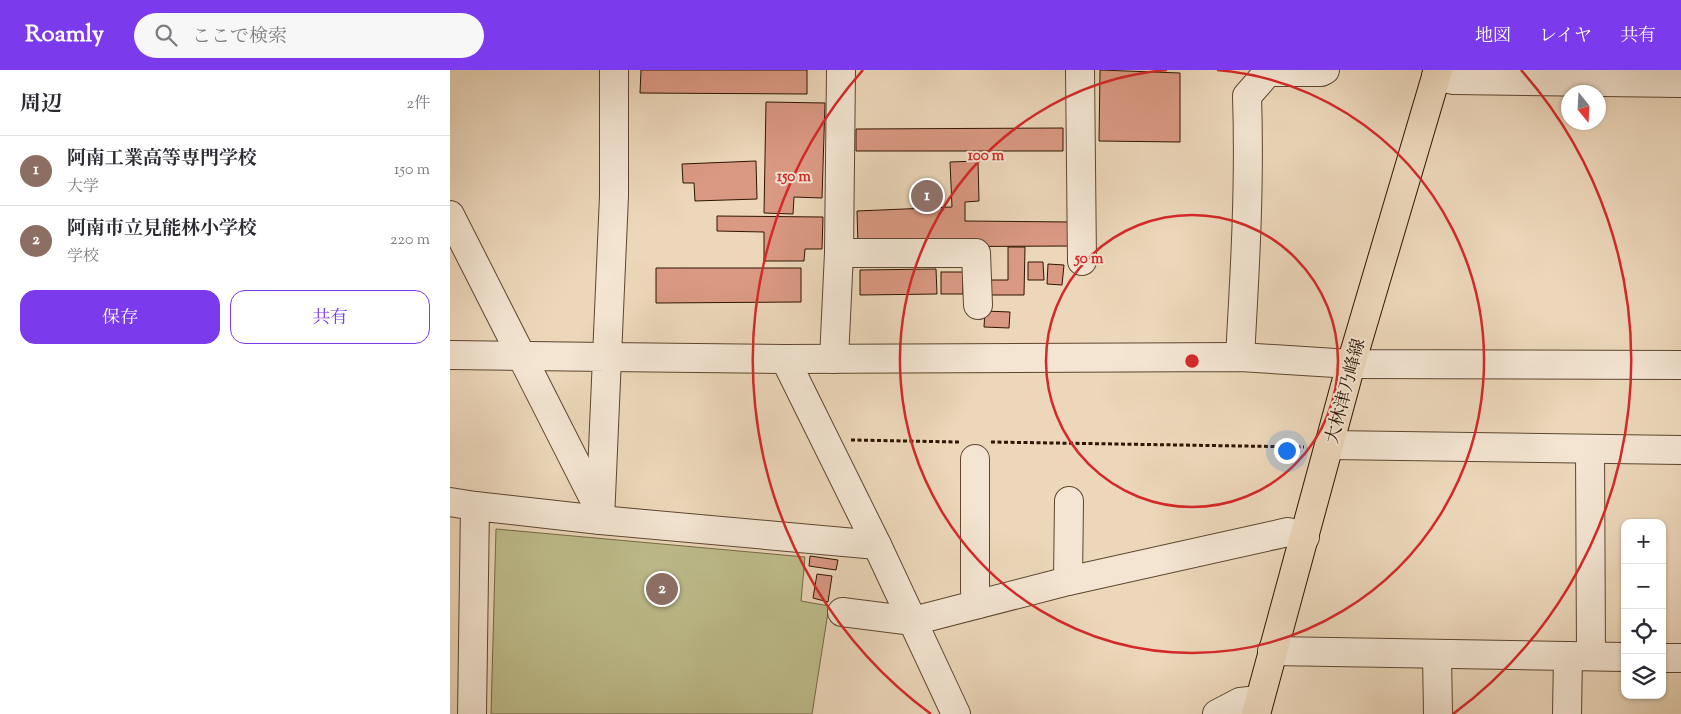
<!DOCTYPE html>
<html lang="ja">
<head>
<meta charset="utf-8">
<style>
	body { margin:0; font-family:"Sorts Mill Goudy","Noto Serif JP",serif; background:#f7f7f7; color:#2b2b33 }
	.controls { position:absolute; right:15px; bottom:15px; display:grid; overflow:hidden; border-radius:10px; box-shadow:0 1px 4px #0004 }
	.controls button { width:45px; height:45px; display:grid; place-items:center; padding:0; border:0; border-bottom:1px solid #e1e1e2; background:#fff; color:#2b2b33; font:25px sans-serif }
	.compass { position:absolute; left:1111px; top:15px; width:45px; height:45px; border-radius:50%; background:#fff; box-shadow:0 1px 4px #0004; rotate:162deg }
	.you { position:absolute; left:836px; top:380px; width:18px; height:18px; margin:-12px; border:4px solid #fff; border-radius:50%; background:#1a73e8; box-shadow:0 0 0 8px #1a73e833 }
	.badge { display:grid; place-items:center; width:32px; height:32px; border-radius:50%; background:#7c3aed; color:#fff; font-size:16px; font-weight:700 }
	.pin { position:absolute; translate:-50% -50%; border:2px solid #fff; box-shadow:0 1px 5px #0006 }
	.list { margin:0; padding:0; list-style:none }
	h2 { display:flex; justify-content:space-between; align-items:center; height:65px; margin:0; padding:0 20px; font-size:21px }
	h2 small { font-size:16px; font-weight:400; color:#7c7c81 }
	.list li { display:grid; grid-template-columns:32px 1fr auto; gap:15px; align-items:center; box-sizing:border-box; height:70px; padding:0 20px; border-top:1px solid #e1e1e2 }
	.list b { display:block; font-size:19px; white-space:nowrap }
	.list p { margin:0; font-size:16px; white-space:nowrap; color:#7c7c81 }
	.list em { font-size:16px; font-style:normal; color:#7c7c81 }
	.actions { display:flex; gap:10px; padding:15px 20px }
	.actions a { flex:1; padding:11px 0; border:1px solid #7c3aed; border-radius:15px; text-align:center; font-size:18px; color:#7c3aed }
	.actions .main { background:#7c3aed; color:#fff }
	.icon { flex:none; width:28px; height:28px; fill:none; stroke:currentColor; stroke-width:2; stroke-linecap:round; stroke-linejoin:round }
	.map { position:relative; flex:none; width:1231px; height:644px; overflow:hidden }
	header { display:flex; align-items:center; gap:30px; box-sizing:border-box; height:70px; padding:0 25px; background:#7c3aed; color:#fff }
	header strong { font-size:24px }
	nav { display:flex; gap:28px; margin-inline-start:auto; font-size:18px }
	.search { width:350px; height:45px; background:#f7f7f7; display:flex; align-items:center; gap:12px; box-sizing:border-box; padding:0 18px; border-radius:28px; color:#7c7c81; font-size:19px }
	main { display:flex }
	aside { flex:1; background:#fff }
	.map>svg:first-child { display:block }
</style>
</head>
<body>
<header>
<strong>Roamly</strong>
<div class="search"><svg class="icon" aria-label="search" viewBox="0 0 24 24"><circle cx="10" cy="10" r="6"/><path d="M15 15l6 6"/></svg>ここで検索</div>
<nav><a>地図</a><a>レイヤ</a><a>共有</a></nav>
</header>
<main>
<aside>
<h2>周辺<small>2件</small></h2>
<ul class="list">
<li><span class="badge" style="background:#8d6e63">1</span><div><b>阿南工業高等専門学校</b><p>大学</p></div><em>150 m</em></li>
<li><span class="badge" style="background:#8d6e63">2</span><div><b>阿南市立見能林小学校</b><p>学校</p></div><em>220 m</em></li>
</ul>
<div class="actions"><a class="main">保存</a><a>共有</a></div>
</aside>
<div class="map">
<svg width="1231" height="644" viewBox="0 0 1231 644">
	<rect width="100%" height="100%" fill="#ecd7ba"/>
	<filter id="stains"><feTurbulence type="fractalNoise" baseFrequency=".004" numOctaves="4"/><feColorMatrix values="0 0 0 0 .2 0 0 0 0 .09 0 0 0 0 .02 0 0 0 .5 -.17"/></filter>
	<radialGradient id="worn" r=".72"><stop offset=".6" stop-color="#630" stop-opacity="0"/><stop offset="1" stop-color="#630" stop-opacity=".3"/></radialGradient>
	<path fill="#bebc8b" stroke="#766846" d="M46,459L355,487L351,531L379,536L362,644H41Z"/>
	<g fill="#da9983" stroke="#2e1501">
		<path d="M191,0H357V24L190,23Z"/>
		<path d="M650,0L730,3V72L649,71Z"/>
		<path d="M316,32L375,33L372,128L344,127L343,144L314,143Z"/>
		<path d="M613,58V81H406V59Z"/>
		<path d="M306,91L307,129L245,131L244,113H233L232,94Z"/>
		<path d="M528,91L529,131L515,132V151L621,152V176L408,177L407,141L502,137L500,92Z"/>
		<path d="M267,146L373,147L372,179H355L354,191H314V162L267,161Z"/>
		<path d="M558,177H575L574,225H539V210H558Z"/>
		<path d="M578,192H593L594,210H578Z"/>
		<path d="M598,194L614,195L612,215L597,214Z"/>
		<path d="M206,198H351V232L206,233Z"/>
		<path d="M486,199L487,224L410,225V200Z"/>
		<rect x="491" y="202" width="22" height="22"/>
		<path d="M535,241L560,242L559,258L534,257Z"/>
		<path d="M360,486L388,490L386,500L359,496Z"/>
		<path d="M367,504L382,506L378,532L363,528Z"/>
	</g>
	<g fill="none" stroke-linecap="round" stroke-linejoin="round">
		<defs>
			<g id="minor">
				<path d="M164,0V126L157,287L335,289L790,287L901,294L1231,295"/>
				<path d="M630,0L632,191"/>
				<path d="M986,6L1004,10L1231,13"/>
				<path d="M0,145L149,439"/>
				<path d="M389,183H526L528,235"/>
				<path d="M0,285L157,287L150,450L25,436L22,644"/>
				<path d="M790,287C795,200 800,113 797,26L818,2H871L875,0"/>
				<path d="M335,289L427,475L506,644"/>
				<path d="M384,289L389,183L391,0"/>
				<path d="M880,375L1231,380"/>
				<path d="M1140,379L1141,586"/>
				<path d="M525,389V521L528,534"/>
				<path d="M0,432L25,436"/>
				<path d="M150,450L427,475"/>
				<path d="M618,511L619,431"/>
				<path d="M392,542L463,551L618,511L838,462L855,467"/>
				<path d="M822,581L1175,587"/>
				<path d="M987,584L988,644"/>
				<path d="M1212,588H1231"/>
				<path d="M767,644L790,632L809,630"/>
				<path d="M1117,644L1118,586"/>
			</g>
			<path id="major" d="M806,644L901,294L988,0"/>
		</defs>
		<use href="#minor" stroke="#5e462f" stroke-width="30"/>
		<use href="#major" stroke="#2e1501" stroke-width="30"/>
		<g stroke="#2e1501" stroke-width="3" stroke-dasharray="4 2.5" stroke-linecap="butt">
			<path d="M401,370L509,372"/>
			<path d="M541,372L854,377"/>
		</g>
		<use href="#minor" stroke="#f3e5d2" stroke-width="28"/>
		<use href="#major" stroke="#ecd7ba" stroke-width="28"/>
	</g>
	<g fill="none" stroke="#d62828" stroke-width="2.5">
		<circle cx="742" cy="291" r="146"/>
		<path d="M767 0A292 292 0 1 1 717 0"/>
		<path d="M481 644A439 439 0 0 1 413 0M1071 0A439 439 0 0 1 1003 644"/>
	</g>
	<g text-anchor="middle" stroke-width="4" stroke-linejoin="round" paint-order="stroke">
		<g font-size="18" fill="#2e1501" stroke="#f3e5d2">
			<text transform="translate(895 321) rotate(-75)" y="6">大林津乃峰線</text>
		</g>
	</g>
	<circle cx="742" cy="291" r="8" fill="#d62828" stroke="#f3e5d2" stroke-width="2.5"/>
	<g font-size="15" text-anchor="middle" font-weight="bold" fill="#d62828" stroke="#f3e5d2" stroke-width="4" stroke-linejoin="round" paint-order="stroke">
		<text x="536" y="90">100 m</text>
		<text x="344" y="111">150 m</text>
		<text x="639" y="193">50 m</text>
	</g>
	<rect width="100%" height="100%" filter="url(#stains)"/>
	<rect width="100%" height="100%" fill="url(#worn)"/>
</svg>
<div class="controls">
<button>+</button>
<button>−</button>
<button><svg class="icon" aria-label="locate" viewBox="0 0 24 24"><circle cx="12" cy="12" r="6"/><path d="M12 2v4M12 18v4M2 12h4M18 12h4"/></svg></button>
<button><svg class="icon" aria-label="layers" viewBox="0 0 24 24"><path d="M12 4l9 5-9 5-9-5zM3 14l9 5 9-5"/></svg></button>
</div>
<svg class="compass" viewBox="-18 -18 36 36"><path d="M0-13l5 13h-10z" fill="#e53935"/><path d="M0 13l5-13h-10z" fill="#7c7c81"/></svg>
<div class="you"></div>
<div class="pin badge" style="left:477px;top:126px;background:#8d6e63">1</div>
<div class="pin badge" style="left:212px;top:519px;background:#8d6e63">2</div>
</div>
</main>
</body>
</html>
